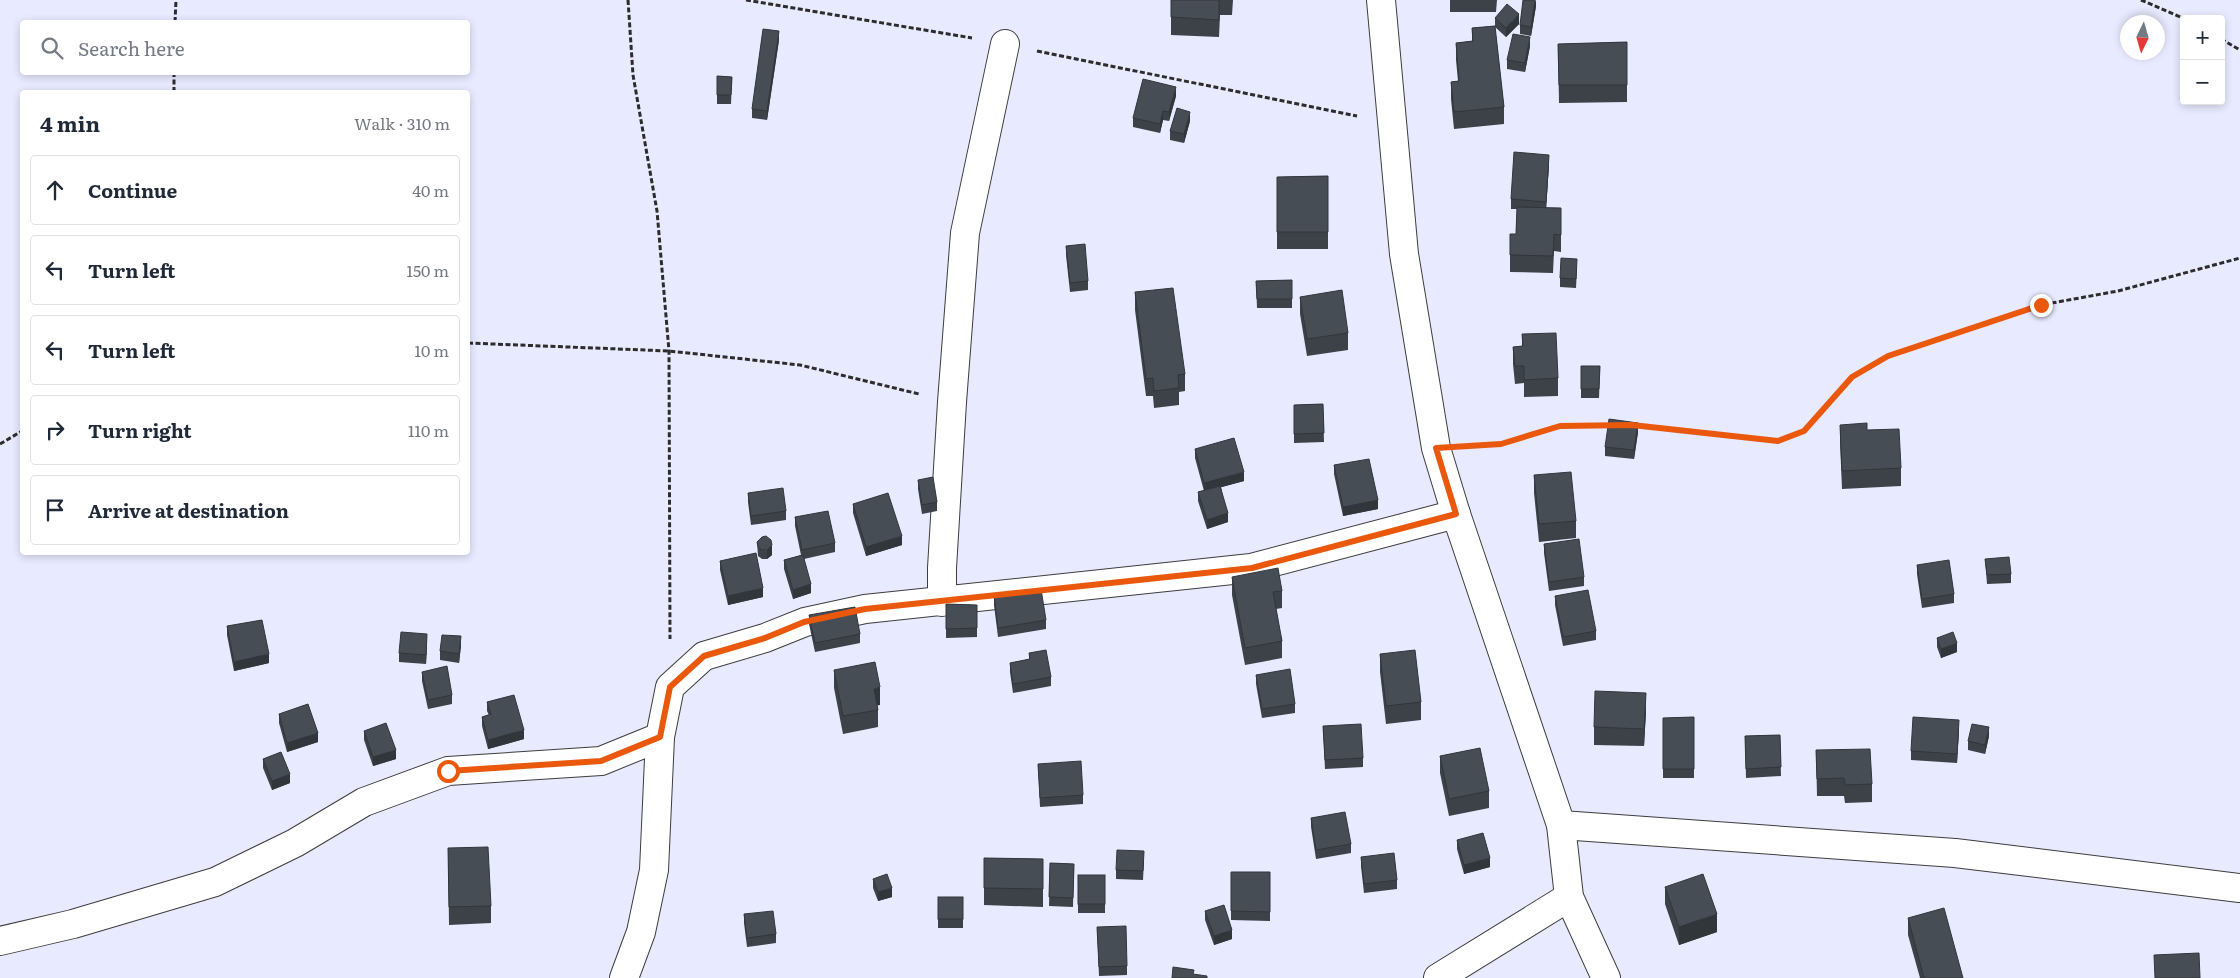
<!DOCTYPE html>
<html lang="en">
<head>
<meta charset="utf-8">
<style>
	body { margin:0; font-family:Literata,serif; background:#f6f6f7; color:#1f2937 }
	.controls { position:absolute; right:15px; top:15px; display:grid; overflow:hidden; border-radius:5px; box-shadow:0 2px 8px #0003 }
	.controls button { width:45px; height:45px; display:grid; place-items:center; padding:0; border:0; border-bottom:1px solid #e0e1e3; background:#fff; color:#1f2937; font:25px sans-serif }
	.compass { position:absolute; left:2120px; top:15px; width:45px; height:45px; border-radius:50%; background:#fff; box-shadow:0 2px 8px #0003; rotate:185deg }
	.stop { position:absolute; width:15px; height:15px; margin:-11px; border:4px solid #ea580c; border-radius:50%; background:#fff }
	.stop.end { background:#ea580c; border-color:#fff; box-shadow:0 1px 5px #0008 }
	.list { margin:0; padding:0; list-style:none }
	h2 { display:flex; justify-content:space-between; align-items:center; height:65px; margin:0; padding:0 20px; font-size:21px }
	h2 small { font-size:16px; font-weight:400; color:#747a83 }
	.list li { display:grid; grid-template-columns:32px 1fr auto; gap:15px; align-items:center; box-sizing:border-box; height:70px; margin:0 10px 10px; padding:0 10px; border:1px solid #e0e1e3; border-radius:5px }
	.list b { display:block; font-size:19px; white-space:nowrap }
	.list em { font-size:16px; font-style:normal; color:#747a83 }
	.icon { flex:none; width:28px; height:28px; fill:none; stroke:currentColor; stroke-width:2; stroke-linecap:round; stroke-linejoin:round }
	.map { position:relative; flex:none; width:2240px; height:978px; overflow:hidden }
	.search { position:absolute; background:#fff; box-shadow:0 2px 8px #0003; left:20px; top:20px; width:450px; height:55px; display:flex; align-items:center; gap:12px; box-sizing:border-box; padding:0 18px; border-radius:5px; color:#747a83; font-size:19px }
	.panel { position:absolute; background:#fff; box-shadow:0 2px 8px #0003; left:20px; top:90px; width:450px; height:465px; border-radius:5px }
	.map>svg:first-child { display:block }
</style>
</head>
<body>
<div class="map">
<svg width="2240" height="978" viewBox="0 0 2240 978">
	<rect width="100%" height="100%" fill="#e8eaff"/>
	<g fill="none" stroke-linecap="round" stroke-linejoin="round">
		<defs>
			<g id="minor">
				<path d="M1381,0L1404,254L1436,448L1456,514L1561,825L1569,897L1606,978"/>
				<path d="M942,602V568L952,402L965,233L1005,44"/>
				<path d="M1561,825L1955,853L2240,888"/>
				<path d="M0,941L73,924L215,882L295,843L364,802L448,771L601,761L660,737L670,687L704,656L765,638L805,622L865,609L1251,568L1456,514"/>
				<path d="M624,978L641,932L654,870L660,737"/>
				<path d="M1438,978L1569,897"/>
			</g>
		</defs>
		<use href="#minor" stroke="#3d3d3d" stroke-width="30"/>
		<g stroke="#2c2c2c" stroke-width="3" stroke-dasharray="5 2.5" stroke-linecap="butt">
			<path d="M628,0L633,75L657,211L669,351L670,639"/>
			<path d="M746,0L972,38"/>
			<path d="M2141,0L2185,19"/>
			<path d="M175,22L176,0"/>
			<path d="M2221,39L2240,50"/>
			<path d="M1037,51L1357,116"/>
			<path d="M174,92V72"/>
			<path d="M468,343L669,351L800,365L919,394"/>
			<path d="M1635,425L1778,441L1804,431L1852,377L1888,357L2041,305L2118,291L2240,258"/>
			<path d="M0,444L22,431"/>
			<path d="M1470,446L1501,444L1560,426L1611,425"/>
		</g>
		<use href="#minor" stroke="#fff" stroke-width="28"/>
	</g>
	<g fill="#3c4248">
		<path d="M1171,0H1233L1232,15H1220L1219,37L1171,35Z"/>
		<path d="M1450,0H1497L1496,12H1450Z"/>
		<path d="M1536,0V6L1531,36L1520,34V25Z"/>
		<path d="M1495,18L1519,24L1506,37L1495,27L1504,107V124L1454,129L1451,99V82L1458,81L1456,60V43L1472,41V28L1495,26Z"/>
		<path d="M779,40L767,120L752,118V109Z"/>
		<path d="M1627,42V102L1559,103L1558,44Z"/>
		<path d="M1530,46L1525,72L1507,69V60Z"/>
		<path d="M717,76L732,77L731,104H717Z"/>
		<path d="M1176,96L1169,121L1163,120L1160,133L1133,127V118Z"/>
		<path d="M1190,121L1184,143L1170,140V131Z"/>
		<path d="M1549,164L1546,208H1561V252L1554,251L1553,273L1510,272V234H1516L1517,209H1511V199Z"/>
		<path d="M1328,176V249H1277V177Z"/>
		<path d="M1066,246L1088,281V290L1070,292L1066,255Z"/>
		<path d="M1577,268L1576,288L1560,287V278Z"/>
		<path d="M1292,280V308H1257L1256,281Z"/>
		<path d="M1135,292L1185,374V391L1179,392V405L1154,408L1153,396H1146L1135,310Z"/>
		<path d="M1300,297L1348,333V350L1307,356L1300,314Z"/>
		<path d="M1522,334L1558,378V396L1524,397V383L1515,384L1513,364V347L1522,346Z"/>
		<path d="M1581,366H1600L1599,398H1581Z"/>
		<path d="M1323,404L1324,442L1294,443V405Z"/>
		<path d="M1840,425L1867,430L1901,468V486L1842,489L1840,442Z"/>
		<path d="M1638,432L1634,459L1605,456V447Z"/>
		<path d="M1195,449L1244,481L1221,487L1228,522L1207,529L1198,501V492L1204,491L1195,458Z"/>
		<path d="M1334,465L1378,509L1343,516L1334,474Z"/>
		<path d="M1534,475L1576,521V538L1539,542L1534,493Z"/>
		<path d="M918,480L937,502V511L922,514L918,489Z"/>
		<path d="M748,493L786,511V520L751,525L748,502Z"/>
		<path d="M853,504L902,545L866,556L853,513Z"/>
		<path d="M795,517L835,543V552L804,559L811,593L793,599L784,569V560L801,555L795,526Z"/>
		<path d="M757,542L772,555L767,559H762L758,556Z"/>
		<path d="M1544,544L1584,577V586L1549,591L1544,553Z"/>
		<path d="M1985,559L2011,574V583L1987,584Z"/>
		<path d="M720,561L763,597L728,605L720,570Z"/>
		<path d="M1917,565L1954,594V603L1922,608L1917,574Z"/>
		<path d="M1232,577L1282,591V608L1276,609L1282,641V658L1245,665L1232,595Z"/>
		<path d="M994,596L1046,620V629L998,637L994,605Z"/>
		<path d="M1555,596L1596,631V640L1563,646L1555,605Z"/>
		<path d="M946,604L977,605V637L946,638Z"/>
		<path d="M809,615L860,634V643L815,652L809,624Z"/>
		<path d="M227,626L269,663L234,671L227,635Z"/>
		<path d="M1937,638L1957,652L1941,658L1937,647Z"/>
		<path d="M427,643L426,664L399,662V653Z"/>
		<path d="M461,645L459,663L440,660V651Z"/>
		<path d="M1029,653L1051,677V686L1013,693L1010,672V663L1029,659Z"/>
		<path d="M1380,654L1421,702V720L1386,724L1380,672Z"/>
		<path d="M834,670L880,705H877L878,710V727L843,734L834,688Z"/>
		<path d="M422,672L452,695V704L428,709L422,681Z"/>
		<path d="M1256,675L1295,704V713L1262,718L1256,684Z"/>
		<path d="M487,702L524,739L488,749L482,726V717L489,715L487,711Z"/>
		<path d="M1646,711L1644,746L1594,745V727Z"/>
		<path d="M279,714L318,742L287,752L279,723Z"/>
		<path d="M1694,717V778H1663V718Z"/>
		<path d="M1323,726L1363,758V767L1325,769Z"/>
		<path d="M1959,729L1957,763L1911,760V751Z"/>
		<path d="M364,731L396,759L373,766L364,740Z"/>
		<path d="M1780,735L1781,776L1746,778L1745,736Z"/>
		<path d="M1989,736L1985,754L1968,750V741Z"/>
		<path d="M1816,750L1872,784V802L1845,803L1844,796H1817Z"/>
		<path d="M1440,756L1489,791V808L1449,816L1440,773Z"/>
		<path d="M263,759L290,783L272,790L263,768Z"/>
		<path d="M1038,764L1083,795V804L1040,807Z"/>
		<path d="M1311,818L1351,844V853L1316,859L1311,827Z"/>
		<path d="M1457,840L1490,867L1464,874L1457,849Z"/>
		<path d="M448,848L491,906V923L449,925Z"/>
		<path d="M1361,857L1397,880V889L1364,893L1361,866Z"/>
		<path d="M984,858L1043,859V907L984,905Z"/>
		<path d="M1144,860L1143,880L1116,879V870Z"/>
		<path d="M1050,863L1074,864L1073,907L1049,906Z"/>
		<path d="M1231,872H1270V921L1231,920Z"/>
		<rect x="1078" y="875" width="27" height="38"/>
		<path d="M873,879L892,897L878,901L873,888Z"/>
		<path d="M1665,887L1717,932L1679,945L1665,904Z"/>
		<rect x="938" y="897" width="25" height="31"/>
		<path d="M1205,911L1232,939L1214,945L1205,920Z"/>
		<path d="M744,914L776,934V943L747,947L744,923Z"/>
		<path d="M1908,918L1963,978H1920L1908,935Z"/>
		<path d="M1097,927L1127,966V975L1099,976Z"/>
	</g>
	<g fill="#31363b">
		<path d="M1535,0L1536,6L1531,36V27Z"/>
		<path d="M1519,14V24L1506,37V28Z"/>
		<path d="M779,31V40L767,120V111Z"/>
		<path d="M1530,37V46L1525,72V63Z"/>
		<path d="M1176,87V96L1169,121V112Z"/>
		<path d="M1163,111V120L1160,133V124Z"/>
		<path d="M1190,112V121L1184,143V134Z"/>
		<path d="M1549,155V164L1546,211V202Z"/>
		<path d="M1638,423V432L1634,459V450Z"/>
		<path d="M1244,472V481L1204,492V483Z"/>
		<path d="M1378,500V509L1343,516V507Z"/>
		<path d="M1228,513V522L1207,529V520Z"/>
		<path d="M902,536V545L866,556V547Z"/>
		<path d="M772,545V555L767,559V550Z"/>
		<path d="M811,584V593L793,599V590Z"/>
		<path d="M763,588V597L728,605V596Z"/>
		<path d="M427,634V643L426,664V655Z"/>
		<path d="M461,636V645L459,663V654Z"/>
		<path d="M1957,643V652L1941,658V649Z"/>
		<path d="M269,654V663L234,671V662Z"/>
		<path d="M880,687V705L874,706V689Z"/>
		<path d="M1646,693V711L1644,746V729Z"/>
		<path d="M1959,720V729L1957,763V754Z"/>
		<path d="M1989,727V736L1985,754V745Z"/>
		<path d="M524,730V739L488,749V740Z"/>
		<path d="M318,733V742L287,752V743Z"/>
		<path d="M396,750V759L373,766V757Z"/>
		<path d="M290,774V783L272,790V781Z"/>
		<path d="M1490,858V867L1464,874V865Z"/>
		<path d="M892,888V897L878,901V892Z"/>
		<path d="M1717,914V932L1679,945V927Z"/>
		<path d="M1232,930V939L1214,945V936Z"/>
	</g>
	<g fill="#464d54" stroke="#31363b">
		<path d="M1171,0H1219V20L1171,17Z"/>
		<path d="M1523,0H1535L1531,27L1520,25Z"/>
		<path d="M1507,4L1519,14L1506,28L1495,18Z"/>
		<path d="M1495,26L1504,107L1454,112L1451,82L1459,81L1456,43L1473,41L1472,28Z"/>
		<path d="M763,29L779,31L767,111L752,109Z"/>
		<path d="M1513,34L1530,37L1525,63L1507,60Z"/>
		<path d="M1627,42V85H1559L1558,44Z"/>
		<path d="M717,76L732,77L731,95H717Z"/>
		<path d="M1143,79L1176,87L1169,112L1163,111L1160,124L1133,118Z"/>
		<path d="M1177,108L1190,112L1184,134L1170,131Z"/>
		<path d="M1514,152L1549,155L1546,202L1511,199Z"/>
		<path d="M1328,176V232H1277V177Z"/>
		<path d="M1517,207L1561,208V235L1554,234L1553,256L1510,255V234H1516Z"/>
		<path d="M1085,244L1088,281L1070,283L1066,246Z"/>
		<path d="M1561,258L1577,259L1576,279L1560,278Z"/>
		<path d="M1292,280V299H1257L1256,281Z"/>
		<path d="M1173,288L1185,374L1178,375L1179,388L1154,391L1153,378L1146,379L1135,292Z"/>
		<path d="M1342,290L1348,333L1307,339L1300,297Z"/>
		<path d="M1556,333L1558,378L1524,380V366H1515L1513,347L1523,346L1522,334Z"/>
		<path d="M1581,366H1600L1599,389H1581Z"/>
		<path d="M1323,404L1324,433L1294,434V405Z"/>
		<path d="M1609,419L1638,423L1634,450L1605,447Z"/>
		<path d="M1867,423V430L1899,429L1901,468L1842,471L1840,425Z"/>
		<path d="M1234,438L1244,472L1204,483L1195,449Z"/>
		<path d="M1369,459L1378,500L1343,507L1334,465Z"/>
		<path d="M1571,472L1576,521L1539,524L1534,475Z"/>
		<path d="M933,477L937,502L922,505L918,480Z"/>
		<path d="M1220,486L1228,513L1207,520L1198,492Z"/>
		<path d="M783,488L786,511L751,516L748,493Z"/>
		<path d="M888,493L902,536L866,547L853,504Z"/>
		<path d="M828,511L835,543L802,550L795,517Z"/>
		<path d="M766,536L771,540L772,545L767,550H762L758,547L757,542L762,537Z"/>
		<path d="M1579,539L1584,577L1549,582L1544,544Z"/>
		<path d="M756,553L763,588L728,596L720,561Z"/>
		<path d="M803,555L811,584L793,590L784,560Z"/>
		<path d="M2009,557L2011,574L1987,575L1985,559Z"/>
		<path d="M1949,560L1954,594L1922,599L1917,565Z"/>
		<path d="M1278,568L1282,591L1273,592L1282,641L1245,648L1232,577Z"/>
		<path d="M1041,589L1046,620L998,628L994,596Z"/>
		<path d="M1588,590L1596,631L1563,637L1555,596Z"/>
		<path d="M946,604L977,605V628L946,629Z"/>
		<path d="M855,607L860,634L815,643L809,615Z"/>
		<path d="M262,620L269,654L234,662L227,626Z"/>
		<path d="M401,632L427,634L426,655L399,653Z"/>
		<path d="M1953,632L1957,643L1941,649L1937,638Z"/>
		<path d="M442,635L461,636L459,654L440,651Z"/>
		<path d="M1046,650L1051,677L1013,684L1010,663L1030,659L1029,653Z"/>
		<path d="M1415,650L1421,702L1386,706L1380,654Z"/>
		<path d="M875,662L880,687L874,689L878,710L843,716L834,670Z"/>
		<path d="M447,666L452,695L428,700L422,672Z"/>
		<path d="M1290,669L1295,704L1262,709L1256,675Z"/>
		<path d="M1595,691L1646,693L1644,729L1594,727Z"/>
		<path d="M514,695L524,730L488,740L482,717L491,714L487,702Z"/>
		<path d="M308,704L318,733L287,743L279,714Z"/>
		<path d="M1694,717V769H1663V718Z"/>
		<path d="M1913,717L1959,720L1957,754L1911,751Z"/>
		<path d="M386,723L396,750L373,757L364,731Z"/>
		<path d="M1361,724L1363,758L1325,760L1323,726Z"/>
		<path d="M1972,724L1989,727L1985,745L1968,741Z"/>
		<path d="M1780,735L1781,767L1746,769L1745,736Z"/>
		<path d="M1480,748L1489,791L1449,799L1440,756Z"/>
		<path d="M1870,749L1872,784L1845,785L1844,778L1817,779L1816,750Z"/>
		<path d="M281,752L290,774L272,781L263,759Z"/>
		<path d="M1081,761L1083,795L1040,798L1038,764Z"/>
		<path d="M1345,812L1351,844L1316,850L1311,818Z"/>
		<path d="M1483,833L1490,858L1464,865L1457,840Z"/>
		<path d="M488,847L491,906L449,907L448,848Z"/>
		<path d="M1117,850L1144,851L1143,871L1116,870Z"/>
		<path d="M1394,853L1397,880L1364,884L1361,857Z"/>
		<path d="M984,858L1043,859V889L984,888Z"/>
		<path d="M1050,863L1074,864L1073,898L1049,897Z"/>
		<path d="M1231,872H1270V912L1231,911Z"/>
		<path d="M887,874L892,888L878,892L873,879Z"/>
		<path d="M1703,874L1717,914L1679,927L1665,887Z"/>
		<rect x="1078" y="875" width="27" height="29"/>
		<rect x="938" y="897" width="25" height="22"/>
		<path d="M1224,905L1232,930L1214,936L1205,911Z"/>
		<path d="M1944,908L1963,978H1924L1908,918Z"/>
		<path d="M773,911L776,934L747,938L744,914Z"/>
		<path d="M1126,926L1127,966L1099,967L1097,927Z"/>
		<path d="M2199,953L2200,978H2155L2154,955Z"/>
		<path d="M1173,967L1194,970L1193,974L1207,976V978H1172Z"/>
	</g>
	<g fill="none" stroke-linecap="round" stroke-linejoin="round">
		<path stroke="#ea580c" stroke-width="6" d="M448,771L601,761L660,737L670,687L704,656L765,638L804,622L865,609L1252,568L1456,514L1436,448L1501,444L1560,426L1632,425L1778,441L1804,431L1852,377L1888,356L2041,305"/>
	</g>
</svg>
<div class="controls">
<button>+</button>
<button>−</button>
</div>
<svg class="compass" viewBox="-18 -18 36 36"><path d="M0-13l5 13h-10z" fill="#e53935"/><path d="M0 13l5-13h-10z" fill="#747a83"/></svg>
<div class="stop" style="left:448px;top:771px"></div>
<div class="stop end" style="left:2041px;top:305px"></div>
<div class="search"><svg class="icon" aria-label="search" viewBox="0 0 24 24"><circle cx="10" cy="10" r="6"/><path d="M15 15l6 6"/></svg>Search here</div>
<section class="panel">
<h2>4 min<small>Walk · 310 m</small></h2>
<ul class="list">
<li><svg class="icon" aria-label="ahead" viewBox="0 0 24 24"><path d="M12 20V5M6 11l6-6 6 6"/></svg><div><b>Continue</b></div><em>40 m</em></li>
<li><svg class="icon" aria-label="left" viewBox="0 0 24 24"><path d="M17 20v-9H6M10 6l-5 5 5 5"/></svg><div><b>Turn left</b></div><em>150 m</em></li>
<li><svg class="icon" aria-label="left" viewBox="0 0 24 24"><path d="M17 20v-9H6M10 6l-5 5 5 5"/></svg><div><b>Turn left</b></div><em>10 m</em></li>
<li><svg class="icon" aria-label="right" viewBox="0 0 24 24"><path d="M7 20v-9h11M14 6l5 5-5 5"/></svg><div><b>Turn right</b></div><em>110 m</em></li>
<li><svg class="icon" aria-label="arrive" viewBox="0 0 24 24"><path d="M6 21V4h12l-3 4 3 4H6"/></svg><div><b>Arrive at destination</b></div></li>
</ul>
</section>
</div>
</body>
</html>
